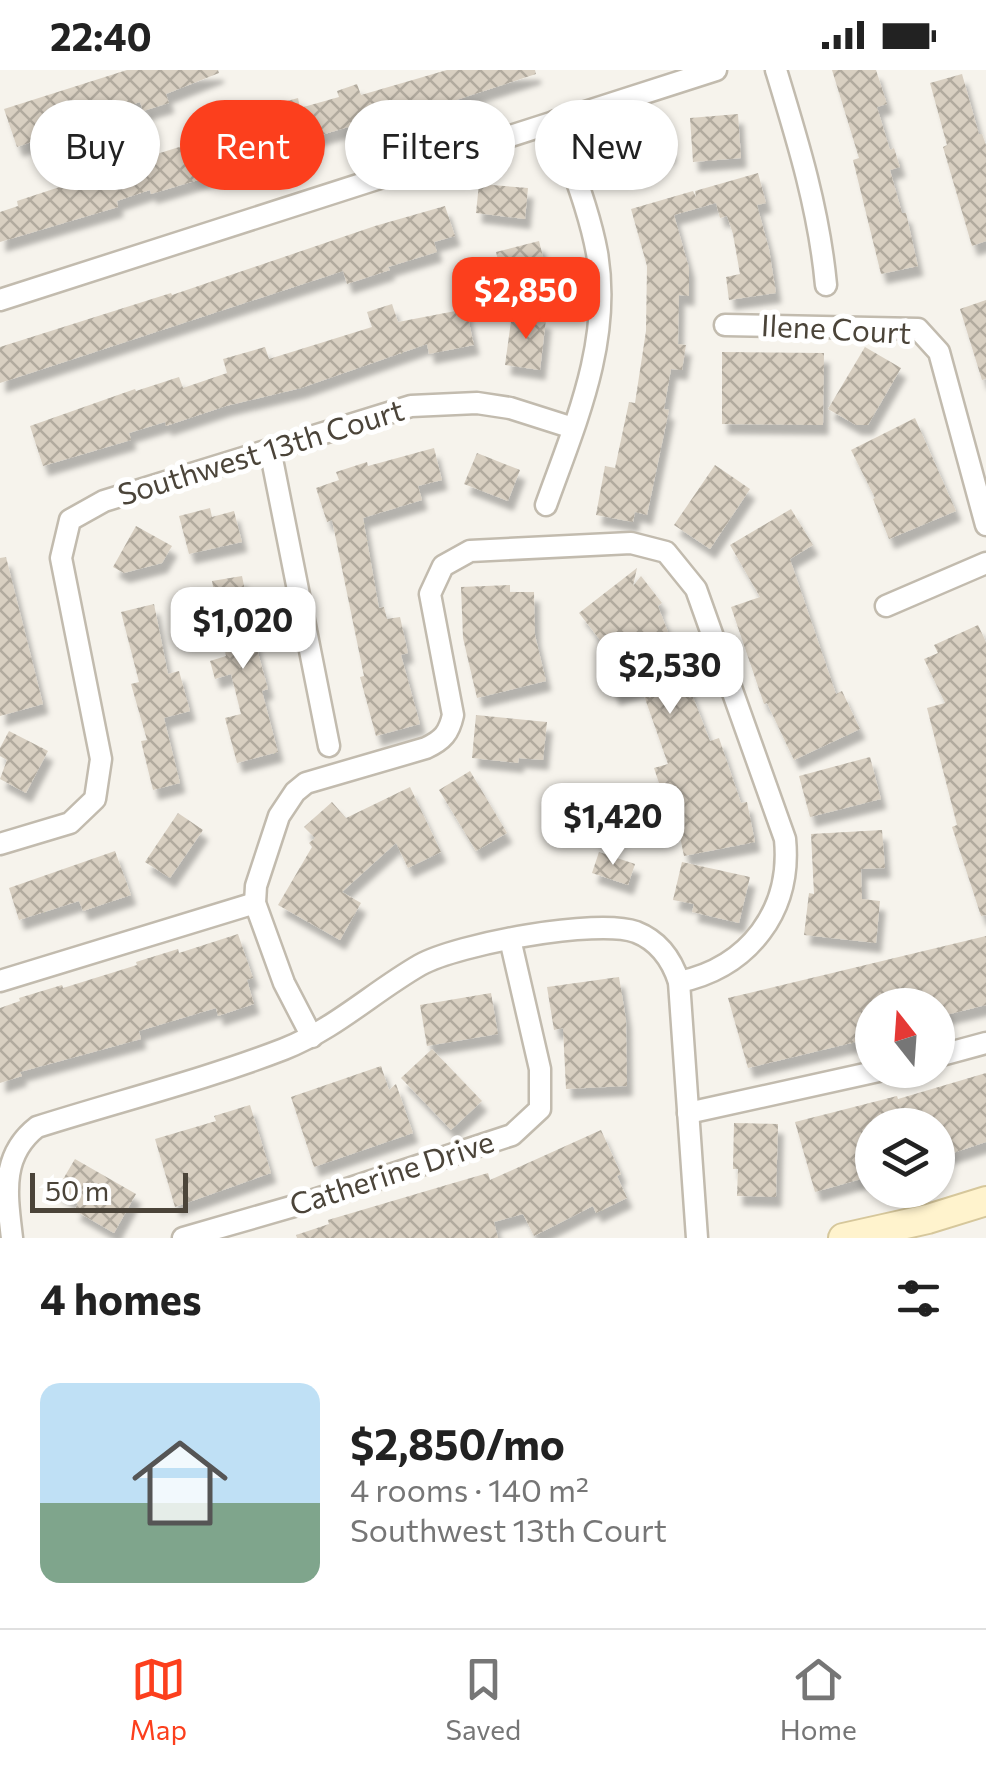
<!DOCTYPE html>
<html lang="en">
<head>
<meta charset="utf-8">
<style>
  body { margin:0; font-family:Commissioner,sans-serif; background:#f2f2f2; color:#222; height:100vh; display:flex; flex-direction:column; font-size:38px; white-space:nowrap }
  * { box-sizing:border-box; margin:0 }
  p { font-size:32px; color:#767676 }
  .icon { flex:none; width:55px; height:55px; fill:none; stroke:currentColor; stroke-width:2; stroke-linecap:round; stroke-linejoin:round }
  .map { position:relative; height:1168px; overflow:hidden }
  .drawer { display:flex; flex-direction:column; background:#fff; flex:1 }
  .drawer>* { flex:none }
  .guide { position:absolute; left:30px; top:30px; width:928px; height:90px; display:flex; gap:20px }
  .needle { width:65px; rotate:343deg }
  .fabs { position:absolute; left:855px; top:918px; display:grid; gap:20px }
  .fabs a { display:grid; place-items:center; width:100px; height:100px; border-radius:50%; background:#fff; box-shadow:0 2px 8px #0004; font-size:50px }
  .scale { position:absolute; left:30px; bottom:25px; width:158px; box-sizing:border-box; padding-left:10px; border:5px solid #4b4439; border-top:0; font-size:28px; line-height:35px; white-space:nowrap; color:#4b4439; -webkit-text-stroke:8px #fff; paint-order:stroke }
  .price { position:absolute; translate:-50% -85px; padding:0 22px; border-radius:20px; background:#fff; color:#222; font-size:32px; line-height:65px; filter:drop-shadow(0 2px 5px #0008) }
  .price::after { content:''; position:absolute; left:50%; top:60px; width:30px; height:22px; margin-left:-15px; background:inherit; clip-path:polygon(0 0,100% 0,50% 100%) }
  .price.selected { background:#fc3f1d; color:#fff }
  ul { padding:0; list-style:none }
  li { display:flex; align-items:center; gap:30px; height:250px; padding:0 40px }
  li span { display:grid; place-items:center; flex:none; width:280px; height:200px; border-radius:20px; color:#555 }
  li>.icon { margin-inline-start:auto }
  span .icon { width:120px; height:120px; fill:#fffc; stroke-width:1 }
  li b { font-size:42px }
  h2 { display:flex; justify-content:space-between; align-items:center; height:120px; padding:0 40px; font-size:42px }
  .tag { padding:0 35px; border-radius:45px; background:#fff; box-shadow:0 2px 8px #0004; font-size:35px; line-height:90px }
  .tag.selected { background:#fc3f1d; color:#fff }
  .status { display:flex; justify-content:space-between; align-items:center; height:70px; padding:0 50px; background:#fff; direction:ltr }
  .status svg { height:28px; fill:currentColor }
  .tabs { display:flex; justify-content:space-around; align-items:center; height:140px; border-top:2px solid #e0e0e0; background:#fff; font-size:28px; color:#767676 }
  .tabs a { display:grid; justify-items:center; gap:5px }
  .tabs .selected { color:#fc3f1d }
  .map>svg:first-child { display:block }
</style>
</head>
<body>
<div class="status"><b>22:40</b><svg viewBox="0 0 49 12"><path d="M0 12V9h3v3zM5 12V6h3v6zM10 12V3h3v9zM15 12V0h3v12zM26 1h20v11H26zM47 4h2v5h-2z"/></svg></div>
<div class="map">
<svg width="986" height="1168" viewBox="0 0 986 1168">
  <defs>
    <pattern id="building-cross-hatch" width="8" height="8" patternUnits="userSpaceOnUse" patternTransform="scale(2.5)"><rect width="8" height="8" fill="#d8cfc1"/><path d="M0 0l8 8M0 8l8-8" fill="none" stroke="#b1aa9e"/></pattern>
    <filter id="shadow"><feDropShadow dx="5.5" dy="10" stdDeviation="2.5" flood-color="#0004"/></filter>
  </defs>
  <rect width="100%" height="100%" fill="#f6f3ec"/>
  <g fill="url(#building-cross-hatch)" filter="url(#shadow)">
    <polygon points="127,0 218,0 219,3 166,24 169,33 143,41 140,32 78,53 76,49 40,60 43,68 17,77 4,39"/>
    <polygon points="447,0 535,0 536,4 413,44 412,41 350,61 348,57 308,69 310,77 151,124 150,120 117,131 118,137 0,172 0,142 18,136 17,131 87,108 82,95 111,86 115,97 205,69 204,64 229,56 232,65 270,53 266,37 298,28 300,38 339,27 337,21 357,14 361,25"/>
    <polygon points="832,0 876,0 887,34 877,37 890,80 894,78 900,97 890,100 902,143 906,143 918,196 881,204 853,90 859,88"/>
    <polygon points="962,4 979,64 982,64 986,75 986,171 972,176 943,77 947,75 930,13"/>
    <polygon points="738,44 741,88 693,92 690,48"/>
    <polygon points="655,53 671,82 631,104 615,75"/>
    <polygon points="758,103 766,133 757,135 769,179 776,223 729,230 726,207 740,204 733,164 727,146 720,148 716,133 674,145 689,198 689,226 679,225 678,274 686,275 682,300 671,299 664,339 669,340 647,445 635,442 633,452 596,445 605,396 615,398 629,332 635,333 646,261 647,196 631,139 693,121 696,127 695,121"/>
    <polygon points="479,114 528,118 525,149 476,143"/>
    <polygon points="445,136 455,166 434,172 437,182 388,197 390,200 347,214 343,201 0,313 0,277 171,223 172,225 375,156"/>
    <polygon points="539,171 550,214 507,226 496,182"/>
    <polygon points="986,230 986,309 982,310 960,239"/>
    <polygon points="392,234 398,252 466,239 474,275 429,284 427,274 301,318 226,336 166,356 165,352 129,363 131,370 43,396 30,356 135,319 136,321 179,307 183,318 227,303 223,289 265,277 269,289 372,257 367,242"/>
    <polygon points="512,244 546,249 540,300 505,295"/>
    <polygon points="865,277 901,298 868,355 856,355 828,339"/>
    <polygon points="722,282 824,283 823,355 722,354"/>
    <polygon points="915,348 956,441 889,469 873,429 875,428 851,380"/>
    <polygon points="434,378 442,410 418,416 422,430 363,448 379,538 384,537 387,549 400,547 408,583 401,585 420,654 376,666 360,607 364,606 332,450 327,452 316,418 339,410 336,402 367,392 368,396"/>
    <polygon points="477,383 520,400 508,431 464,414"/>
    <polygon points="715,395 750,419 710,479 674,455"/>
    <polygon points="210,438 212,447 234,441 242,472 189,484 179,446"/>
    <polygon points="791,439 813,475 790,489 836,624 842,621 860,659 794,690 767,633 764,634 731,537 760,527 730,475"/>
    <polygon points="136,456 172,476 162,493 124,503 113,497"/>
    <polygon points="6,487 43,634 0,646 0,488"/>
    <polygon points="637,498 633,516 641,506 662,533 658,536 710,671 719,668 741,733 747,732 755,772 684,786 672,728 665,731 654,698 668,694 641,617 614,626 602,592 614,588 579,543"/>
    <polygon points="242,506 248,535 252,535 256,556 251,557 268,619 262,621 278,682 237,693 225,648 241,644 231,604 215,609 210,591 226,586 212,511"/>
    <polygon points="510,515 510,522 534,522 535,565 546,611 477,628 463,568 461,517"/>
    <polygon points="154,534 168,604 179,601 190,641 164,648 180,713 153,720 141,671 147,670 131,614 139,612 121,542"/>
    <polygon points="978,555 986,572 986,845 981,846 952,757 957,755 927,638 945,633 924,589 938,583 934,575"/>
    <polygon points="476,645 547,652 543,690 519,688 518,693 472,688"/>
    <polygon points="9,661 48,681 26,723 0,709 7,690 0,686 0,678"/>
    <polygon points="870,687 881,729 810,747 799,706"/>
    <polygon points="470,701 507,763 476,781 439,720"/>
    <polygon points="410,717 441,782 408,798 396,773 342,822 361,833 340,870 278,835 312,777 309,773 315,768 304,757 332,732 346,748"/>
    <polygon points="178,743 203,760 170,808 145,792"/>
    <polygon points="882,760 885,798 861,799 862,829 880,831 876,873 804,865 809,823 814,824 811,764"/>
    <polygon points="115,781 131,825 83,841 79,831 19,850 9,818"/>
    <polygon points="599,782 635,794 628,815 592,803"/>
    <polygon points="682,792 750,807 739,853 692,842 694,834 673,830"/>
    <polygon points="238,864 253,908 247,910 254,934 218,946 216,938 139,961 141,969 20,1002 22,1006 0,1013 0,938 20,931 19,928 62,915 63,918 137,895 136,892 178,879 179,883"/>
    <polygon points="986,866 986,935 938,947 938,935 872,935 872,968 748,998 728,928"/>
    <polygon points="619,907 626,949 627,1016 566,1019 563,958 554,960 547,917"/>
    <polygon points="491,923 498,964 427,976 420,935"/>
    <polygon points="432,979 482,1031 451,1060 401,1008"/>
    <polygon points="381,996 389,1020 396,1014 413,1063 314,1097 291,1027"/>
    <polygon points="986,1003 986,1072 938,1088 938,1055 872,1055 872,1106 815,1122 795,1052 897,1026 898,1029"/>
    <polygon points="250,1035 271,1103 175,1137 155,1069 216,1051 214,1046"/>
    <polygon points="734,1053 778,1054 776,1127 737,1126 738,1099 733,1099"/>
    <polygon points="601,1060 621,1104 617,1106 627,1128 596,1143 593,1136 534,1166 523,1144 494,1152 498,1168 297,1168 296,1165 329,1154 328,1150 450,1114 488,1103 490,1110"/>
    <polygon points="75,1089 136,1124 114,1163 74,1140 78,1134 56,1121"/>
  </g>
  <g fill="none" stroke-linecap="round" stroke-linejoin="round">
    <g stroke="#c2bbae" stroke-width="25">
      <g id="street">
        <path d="M776 0C798 72 819 140 826 215"/>
        <polyline points="0,230 716,0"/>
        <polyline points="725,255 918,259 939,282 986,455"/>
        <polyline points="270,379 329,676"/>
        <path d="M546 435C575 354 612 272 597 183 589 139 570 94 556 51"/>
        <polyline points="886,536 986,493"/>
        <polyline points="0,774 70,753 95,729 101,689 61,488 70,450 104,431 411,336 477,333 510,338 573,358"/>
        <polyline points="0,911 255,833"/>
        <path d="M312 967 284 913 255 833 256 816 279 746 295 722 306 713 426 678C443 670 449 663 453 645L430 524 443 496 470 481 631 473 666 482 696 519 785 769C792 841 749 897 679 912"/>
        <polyline points="938,986 986,973"/>
        <polyline points="688,1043 883,1000"/>
        <path d="M12 1168C7 1125 0 1086 37 1057 119 1031 204 1010 284 979 335 959 373 922 420 895 458 874 597 848 636 862 659 871 672 890 679 912L697 1168"/>
        <polyline points="183,1168 308,1132 512,1065 540,1039 540,999 510,869"/>
      </g>
    </g>
    <g stroke="#d6c79b" stroke-width="32">
      <polyline id="secondary" points="843,1168 928,1149 986,1131"/>
    </g>
    <use href="#street" stroke="#fff" stroke-width="20"/>
    <use href="#secondary" stroke="#fff3cd" stroke-width="28"/>
  </g>
  <g text-anchor="middle" stroke-width="10" stroke-linejoin="round" paint-order="stroke">
    <g font-size="30" fill="#4b4439" stroke="#fff">
      <text transform="translate(836 260) rotate(3)" y="10">Ilene Court</text>
      <text transform="translate(261 383) rotate(-17)" y="10">Southwest 13th Court</text>
      <text transform="translate(392 1104) rotate(-18)" y="10">Catherine Drive</text>
    </g>
  </g>
</svg>
<div class="fabs">
<a><svg class="needle" viewBox="-14 -14 28 28"><path d="M0-13l5 13h-10z" fill="#e53935"/><path d="M0 13l5-13h-10z" fill="#767676"/></svg></a>
<a><svg class="icon" aria-label="layers" viewBox="0 0 24 24"><path d="M12 4l9 5-9 5-9-5zM3 14l9 5 9-5"/></svg></a>
</div>
<div class="scale">50 m</div>
<b class="price selected" style="left:526px;top:272px">$2,850</b>
<b class="price" style="left:243px;top:602px">$1,020</b>
<b class="price" style="left:670px;top:647px">$2,530</b>
<b class="price" style="left:613px;top:798px">$1,420</b>
<div class="guide">
<a class="tag">Buy</a>
<a class="tag selected">Rent</a>
<a class="tag">Filters</a>
<a class="tag">New</a>
</div>
</div>
<section class="drawer">
<h2>4 homes<svg class="icon" aria-label="filters" viewBox="0 0 24 24"><path d="M4 7h16M4 17h16"/><circle cx="9" cy="7" r="2"/><circle cx="15" cy="17" r="2"/></svg></h2>
<ul>
<li><span style="background:linear-gradient(#bfe0f5 60%,#7fa58c 0)"><svg class="icon" aria-label="home" viewBox="0 0 24 24"><path d="M3 11l9-7 9 7M6 9v11h12V9"/></svg></span><div><b>$2,850/mo</b><p>4 rooms · 140 m²</p><p>Southwest 13th Court</p></div></li>
</ul>
</section>
<nav class="tabs">
<a class="selected"><svg class="icon" aria-label="map" viewBox="0 0 24 24"><path d="M3 6l6-2 6 2 6-2v14l-6 2-6-2-6 2zM9 4v14M15 6v14"/></svg>Map</a>
<a><svg class="icon" aria-label="saved" viewBox="0 0 24 24"><path d="M7 4h10v16l-5-4-5 4z"/></svg>Saved</a>
<a><svg class="icon" aria-label="home" viewBox="0 0 24 24"><path d="M3 11l9-7 9 7M6 9v11h12V9"/></svg>Home</a>
</nav>
</body>
</html>
